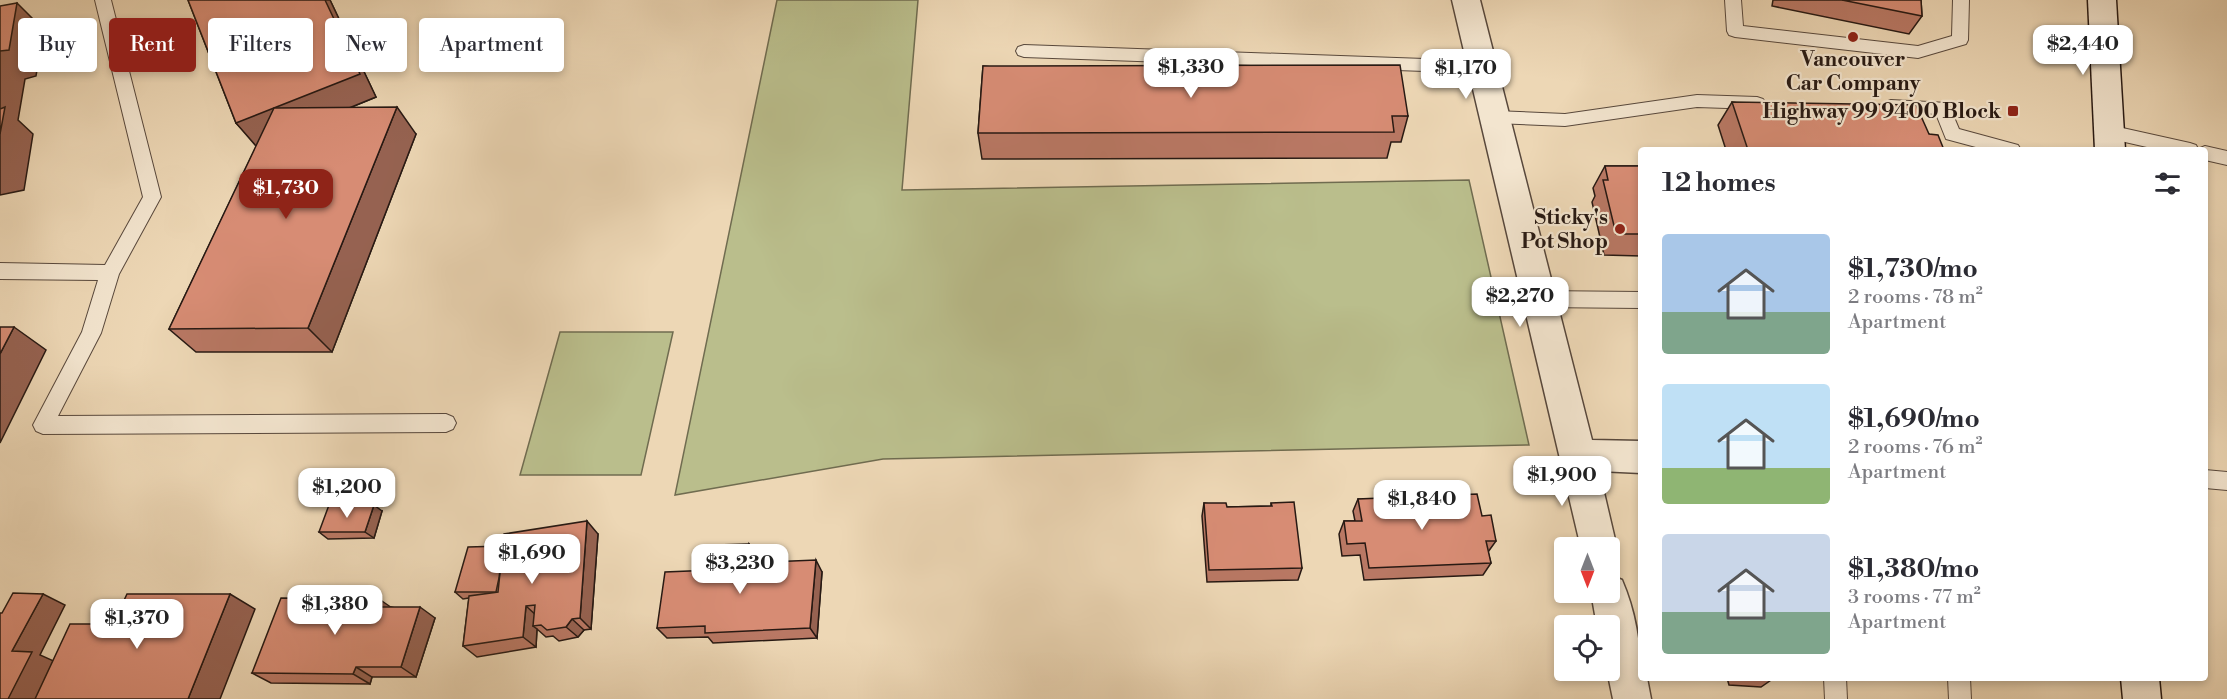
<!DOCTYPE html>
<html lang="en">
<head>
<meta charset="utf-8">
<style>
  body { margin:0; font-family:"Libre Bodoni",serif; background:#f7f7f7; color:#2b2b33; height:100vh; display:flex; flex-direction:column; font-size:22px; white-space:nowrap }
  * { box-sizing:border-box; margin:0 }
  p { font-size:20px; color:#7c7c81 }
  .icon { flex:none; width:33px; height:33px; fill:none; stroke:currentColor; stroke-width:2; stroke-linecap:round; stroke-linejoin:round }
  .map { position:relative; flex:1; overflow:hidden }
  .sheet { position:absolute; left:1638px; top:147px; width:570px; height:534px; display:flex; flex-direction:column; background:#fff; border-radius:6px; box-shadow:0 3px 9px #0003 }
  .sheet>* { flex:none }
  .hud { position:absolute; left:18px; top:18px; width:570px; height:54px; display:flex; gap:12px }
  .needle { width:39px; rotate:180deg }
  .controls { position:absolute; left:1554px; top:537px; display:grid; gap:12px }
  .controls a { display:grid; place-items:center; width:66px; height:66px; border-radius:6px; background:#fff; box-shadow:0 3px 9px #0003; font-size:30px }
  .price { position:absolute; translate:-50% -51px; padding:0 14px; border-radius:12px; background:#fff; color:#222; font-size:20px; line-height:39px; filter:drop-shadow(0 2px 3px #0008) }
  .price::after { content:''; position:absolute; left:50%; top:36px; width:18px; height:14px; margin-left:-9px; background:inherit; clip-path:polygon(0 0,100% 0,50% 100%) }
  .price.on { background:#8f2418; color:#fff }
  ul { padding:0; list-style:none }
  li { display:flex; align-items:center; gap:18px; height:150px; padding:0 24px }
  li span { display:grid; place-items:center; flex:none; width:168px; height:120px; border-radius:6px; color:#555 }
  li>.icon { margin-inline-start:auto }
  span .icon { width:72px; height:72px; fill:#fffc; stroke-width:1 }
  li b { font-size:26px }
  h2 { display:flex; justify-content:space-between; align-items:center; height:72px; padding:0 24px; font-size:26px }
  .pill { padding:0 21px; border-radius:6px; background:#fff; box-shadow:0 3px 9px #0003; font-size:21px; line-height:54px }
  .pill.on { background:#8f2418; color:#fff }
  .map>svg:first-child { display:block }
</style>
</head>
<body>
<div class="map">
<svg width="2227" height="699" viewBox="0 0 2227 699">
  <rect width="100%" height="100%" fill="#edd7b5"/>
  <filter id="stains"><feTurbulence type="fractalNoise" baseFrequency=".00333" numOctaves="4"/><feColorMatrix values="0 0 0 0 .2 0 0 0 0 .09 0 0 0 0 .02 0 0 0 .5 -.17"/></filter>
  <radialGradient id="worn" r=".72"><stop offset=".6" stop-color="#630" stop-opacity="0"/><stop offset="1" stop-color="#630" stop-opacity=".3"/></radialGradient>
  <g fill="#babe8c" stroke="#706c50" stroke-width="1.5">
    <polygon points="777,0 918,0 902,190 1469,180 1529,445 883,459 675,495"/>
    <polygon points="560,332 673,332 641,475 520,475"/>
  </g>
  <g fill="none" stroke-linecap="round" stroke-linejoin="round">
    <g stroke="#58483c" stroke-width="2">
      <g id="service">
        <polygon points="95,0 111,0 161,197 119,274 101,333 58,416 446,414 453,417 456,423 453,429 446,432 43,434 36,431 33,425 82,332 98,280 0,279 0,263 105,265 143,197"/>
        <polygon points="1725,0 1741,0 1743,26 1918,46 1952,36 1953,0 1969,0 1968,40 1966,44 1918,58 1735,37 1729,35 1727,31"/>
        <polygon points="1024,45 1481,61 1487,63 1489,67 1487,71 1481,73 1024,57 1018,55 1016,51 1018,47"/>
        <polygon points="1697,95 1757,97 1763,99 1766,103 1763,107 1757,109 1697,107 1565,126 1494,123 1488,122 1485,117 1488,112 1494,111 1565,114"/>
        <polygon points="1891,100 1948,103 1959,129 2018,145 2021,150 1987,150 1946,139 1936,114 1885,110 1882,106 1885,102"/>
        <polygon points="2109,125 2190,143 2196,145 2198,149 2205,146 2227,151 2227,165 2205,160 2205,150 2160,150 2103,137 2100,132 2103,127"/>
        <polygon points="1539,291 1641,292 1641,308 1539,307 1532,305 1529,299 1532,293"/>
        <polygon points="2205,470 2227,472 2227,490 2205,488"/>
        <polygon points="1824,678 1846,678 1847,699 1825,699"/>
        <polygon points="1948,678 1970,678 1971,699 1949,699"/>
      </g>
    </g>
    <g stroke="#58483c" stroke-width="3">
      <g id="minor">
        <polygon points="1452,0 1480,0 1592,440 1641,441 1641,473 1599,471 1617,548 1610,561 1610,548 1581,548"/>
        <path d="M1610 575 1622 580C1635 610 1641 645 1641 678H1647L1651 699H1613L1607 670H1610V626H1597L1591 592H1610Z"/>
      </g>
    </g>
    <g stroke="#271913" stroke-width="3">
      <g id="secondary">
        <polygon points="2088,0 2116,0 2125,150 2095,150"/>
        <polygon points="2121,678 2159,678 2161,699 2123,699"/>
      </g>
    </g>
    <use href="#service" fill="#f3e5cf" fill-rule="evenodd"/>
    <use href="#minor" fill="#f3e5cf" fill-rule="evenodd"/>
    <use href="#secondary" fill="#f3e5cf" fill-rule="evenodd"/>
  </g>
  <g fill="#b97864" stroke="#271913" stroke-width="1.5">
    <polygon points="188,0 330,0 376,97 349,108 416,134 332,352 196,352 169,329 257,145 236,123"/>
    <polygon points="1773,0 1921,0 1922,16 1909,34 1772,6"/>
    <polygon points="983,66 1408,116 1401,142 1391,142 1387,158 982,159 978,133"/>
    <polygon points="1732,102 1929,134 1944,150 1726,150 1718,125"/>
    <polygon points="1605,166 1641,166 1641,256 1604,255 1592,202 1595,196 1593,188"/>
    <polygon points="1358,499 1482,516 1496,541 1488,552 1491,563 1483,575 1364,580 1360,555 1342,556 1339,534 1344,521 1355,521 1353,511"/>
    <polygon points="1204,503 1227,507 1271,506 1271,503 1302,568 1298,580 1207,582 1202,516"/>
    <polygon points="382,511 374,538 328,539 319,532"/>
    <polygon points="598,534 591,629 584,630 578,637 559,641 553,636 546,637 537,629 536,647 477,657 463,646 469,598 463,599 455,592 503,546"/>
    <polygon points="756,556 756,563 822,572 817,638 713,643 708,637 667,638 657,628"/>
    <polygon points="391,607 435,618 416,677 372,677 370,684 271,683 252,673"/>
    <polygon points="1727,678 1774,678 1761,687 1729,685"/>
  </g>
  <g fill="#966251" stroke="#271913" stroke-width="1.5">
    <polygon points="325,0 330,0 376,97 256,146 236,123"/>
    <polygon points="17,3 44,30 36,76 25,79 18,120 33,134 24,190 0,195 0,51"/>
    <polygon points="397,107 416,134 332,352 308,328"/>
    <polygon points="14,327 46,350 0,443 0,354"/>
    <polygon points="374,505 382,511 374,538 365,532"/>
    <polygon points="587,521 598,534 591,629 580,618"/>
    <polygon points="749,544 756,556 754,575 747,563"/>
    <polygon points="816,560 822,572 817,638 810,628"/>
    <polygon points="43,594 65,605 40,655 56,662 38,699 8,699 12,651"/>
    <polygon points="230,594 255,609 220,699 188,699"/>
    <polygon points="379,599 395,610 377,607"/>
    <polygon points="526,606 538,617 533,626 537,629 536,647 523,637"/>
    <polygon points="420,607 435,618 416,677 401,667"/>
    <polygon points="572,619 584,630 578,637 566,627"/>
    <polygon points="356,667 372,677 370,684 353,674"/>
  </g>
  <g fill="#d78c74" stroke="#271913" stroke-width="1.5">
    <polygon points="188,0 325,0 360,74 236,123"/>
    <polygon points="1842,0 1921,0 1922,16"/>
    <polygon points="17,3 9,50 0,51 0,6"/>
    <polygon points="1400,65 1408,116 1392,116 1394,132 978,133 983,66"/>
    <polygon points="1732,102 1916,105 1929,134 1938,135 1944,150 1748,150"/>
    <polygon points="5,107 0,134 0,109"/>
    <polygon points="397,107 308,328 169,329 274,108"/>
    <polygon points="1605,166 1641,166 1641,234 1616,234 1603,180 1608,180"/>
    <polygon points="0,327 14,327 0,354"/>
    <polygon points="1477,494 1482,516 1491,515 1496,541 1486,541 1491,563 1369,568 1365,543 1347,544 1344,521 1362,521 1358,499"/>
    <polygon points="1294,502 1302,568 1209,570 1204,503 1226,503 1227,507 1272,506 1271,503"/>
    <polygon points="329,505 374,505 365,532 319,532"/>
    <polygon points="587,521 580,618 572,619 566,627 547,630 541,625 533,626 535,605 526,606 523,637 463,646 469,596 498,592 504,534"/>
    <polygon points="749,544 747,563 816,560 810,628 705,633 705,626 657,628 665,572 713,570 716,545"/>
    <polygon points="503,546 499,578 496,592 455,592 468,547"/>
    <polygon points="13,593 43,594 12,651 32,652 8,699 0,699 0,613 2,613"/>
    <polygon points="127,594 230,594 188,699 35,699 70,624 113,624"/>
    <polygon points="281,598 379,599 377,607 420,607 401,667 356,667 353,674 252,673"/>
  </g>
  <g fill="#8f2418" stroke="#f3e5cf" stroke-width="2">
    <circle cx="1853" cy="37" r="6"/>
    <rect x="2007" y="105" width="12" height="12" rx="3"/>
    <circle cx="1620" cy="229" r="6"/>
  </g>
  <g text-anchor="middle" stroke-width="4.5" stroke-linejoin="round" paint-order="stroke">
    <g font-size="21" font-weight="bold" fill="#271913" stroke="#f3e5cf" text-anchor="end">
      <text x="1853" y="66" text-anchor="middle">Vancouver<tspan x="1853" dy="24">Car Company</tspan></text>
      <text x="2001" y="118">Highway 99 9400 Block</text>
      <text x="1608" y="224">Sticky's<tspan x="1608" dy="24">Pot Shop</tspan></text>
    </g>
  </g>
  <rect width="100%" height="100%" filter="url(#stains)"/>
  <rect width="100%" height="100%" fill="url(#worn)"/>
</svg>
<div class="controls">
<a><svg class="needle" viewBox="-14 -14 28 28"><path d="M0-13l5 13h-10z" fill="#e53935"/><path d="M0 13l5-13h-10z" fill="#7c7c81"/></svg></a>
<a><svg class="icon" aria-label="locate" viewBox="0 0 24 24"><circle cx="12" cy="12" r="6"/><path d="M12 2v4M12 18v4M2 12h4M18 12h4"/></svg></a>
</div>
<b class="price" style="left:2083px;top:76px">$2,440</b>
<b class="price" style="left:1191px;top:99px">$1,330</b>
<b class="price" style="left:1466px;top:100px">$1,170</b>
<b class="price on" style="left:286px;top:220px">$1,730</b>
<b class="price" style="left:1520px;top:328px">$2,270</b>
<b class="price" style="left:1562px;top:507px">$1,900</b>
<b class="price" style="left:347px;top:519px">$1,200</b>
<b class="price" style="left:1422px;top:531px">$1,840</b>
<b class="price" style="left:532px;top:585px">$1,690</b>
<b class="price" style="left:740px;top:595px">$3,230</b>
<b class="price" style="left:335px;top:636px">$1,380</b>
<b class="price" style="left:137px;top:650px">$1,370</b>
<div class="hud">
<a class="pill">Buy</a>
<a class="pill on">Rent</a>
<a class="pill">Filters</a>
<a class="pill">New</a>
<a class="pill">Apartment</a>
</div>
<section class="sheet">
<h2>12 homes<svg class="icon" aria-label="filters" viewBox="0 0 24 24"><path d="M4 7h16M4 17h16"/><circle cx="9" cy="7" r="2"/><circle cx="15" cy="17" r="2"/></svg></h2>
<ul>
<li><span style="background:linear-gradient(#a9c7e8 65%,#7fa58c 0)"><svg class="icon" aria-label="home" viewBox="0 0 24 24"><path d="M3 11l9-7 9 7M6 9v11h12V9"/></svg></span><div><b>$1,730/mo</b><p>2 rooms · 78 m²</p><p>Apartment</p></div></li>
<li><span style="background:linear-gradient(#bfe0f5 70%,#8fb573 0)"><svg class="icon" aria-label="home" viewBox="0 0 24 24"><path d="M3 11l9-7 9 7M6 9v11h12V9"/></svg></span><div><b>$1,690/mo</b><p>2 rooms · 76 m²</p><p>Apartment</p></div></li>
<li><span style="background:linear-gradient(#c9d6e8 65%,#7fa58c 0)"><svg class="icon" aria-label="home" viewBox="0 0 24 24"><path d="M3 11l9-7 9 7M6 9v11h12V9"/></svg></span><div><b>$1,380/mo</b><p>3 rooms · 77 m²</p><p>Apartment</p></div></li>
</ul>
</section>
</div>
</body>
</html>
